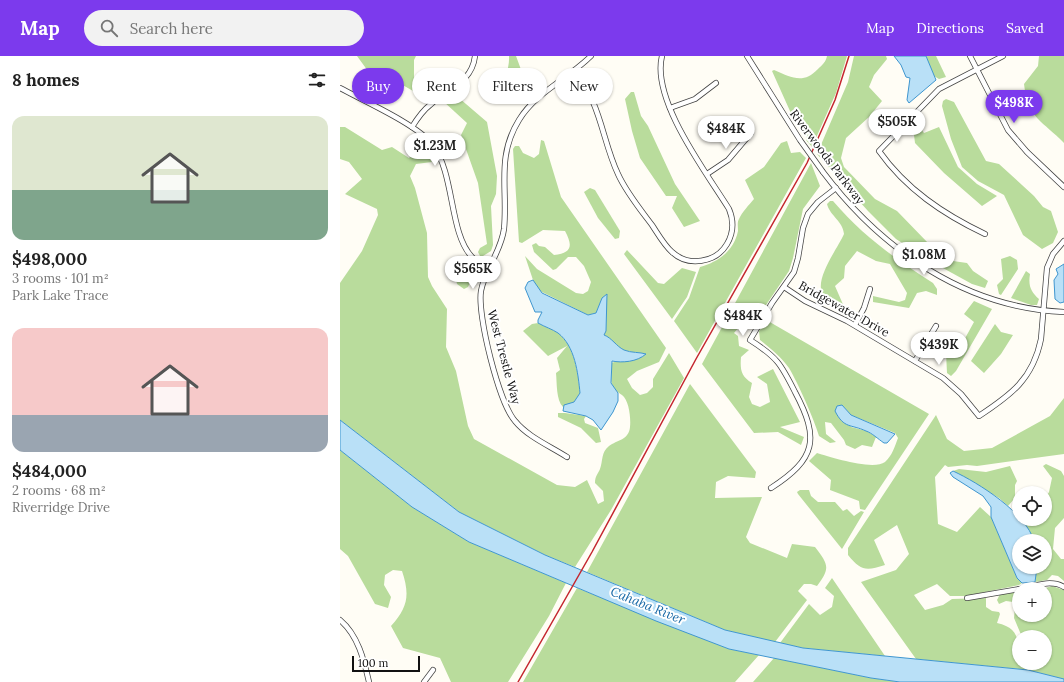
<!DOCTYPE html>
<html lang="en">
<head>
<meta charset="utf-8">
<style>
  body { margin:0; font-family:Lora,serif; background:#f2f2f2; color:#222; height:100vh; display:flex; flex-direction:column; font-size:15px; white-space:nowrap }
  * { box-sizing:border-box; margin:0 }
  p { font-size:13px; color:#767676 }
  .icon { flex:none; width:22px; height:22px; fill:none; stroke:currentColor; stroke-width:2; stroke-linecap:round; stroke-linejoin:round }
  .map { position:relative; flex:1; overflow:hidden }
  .details { display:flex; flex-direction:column; background:#fff; width:340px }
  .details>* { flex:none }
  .top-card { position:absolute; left:12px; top:12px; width:380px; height:36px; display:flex; gap:8px }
  .buttons { position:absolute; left:672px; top:430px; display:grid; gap:8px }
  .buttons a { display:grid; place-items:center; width:40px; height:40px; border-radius:50%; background:#fff; box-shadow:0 1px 3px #0004; font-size:20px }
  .scale { position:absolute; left:12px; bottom:10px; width:68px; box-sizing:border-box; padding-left:4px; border:2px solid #111; border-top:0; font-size:11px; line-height:14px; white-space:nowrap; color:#111; -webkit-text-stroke:3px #fff; paint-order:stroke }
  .price { position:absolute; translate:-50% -34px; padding:0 9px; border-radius:14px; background:#fff; color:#222; font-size:13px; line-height:26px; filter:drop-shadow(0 1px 2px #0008) }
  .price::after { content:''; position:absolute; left:50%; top:24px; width:12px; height:9px; margin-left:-6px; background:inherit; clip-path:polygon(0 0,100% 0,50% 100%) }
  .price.current { background:#7c3aed; color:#fff }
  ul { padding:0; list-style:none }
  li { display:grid; align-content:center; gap:8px; height:212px; padding:0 12px }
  li span { display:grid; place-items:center; height:124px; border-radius:12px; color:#555 }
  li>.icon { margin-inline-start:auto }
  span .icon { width:72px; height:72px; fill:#fffc; stroke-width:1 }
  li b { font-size:17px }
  h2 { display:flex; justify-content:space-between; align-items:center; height:48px; padding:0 12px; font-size:17px }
  .pill { padding:0 14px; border-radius:18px; background:#fff; box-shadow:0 1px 3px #0004; font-size:14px; line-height:36px }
  .pill.current { background:#7c3aed; color:#fff }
  header { display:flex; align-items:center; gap:24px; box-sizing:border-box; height:56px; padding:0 20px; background:#7c3aed; color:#fff }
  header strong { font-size:19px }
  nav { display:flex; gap:22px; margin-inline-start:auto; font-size:14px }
  .search { width:280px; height:36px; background:#f2f2f2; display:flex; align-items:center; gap:10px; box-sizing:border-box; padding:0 14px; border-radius:22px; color:#767676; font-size:15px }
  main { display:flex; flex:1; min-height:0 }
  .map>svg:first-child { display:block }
</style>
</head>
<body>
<header>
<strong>Map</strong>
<div class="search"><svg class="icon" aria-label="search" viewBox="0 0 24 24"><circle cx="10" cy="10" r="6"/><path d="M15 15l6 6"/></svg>Search here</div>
<nav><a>Map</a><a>Directions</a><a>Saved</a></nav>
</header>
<main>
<section class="details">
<h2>8 homes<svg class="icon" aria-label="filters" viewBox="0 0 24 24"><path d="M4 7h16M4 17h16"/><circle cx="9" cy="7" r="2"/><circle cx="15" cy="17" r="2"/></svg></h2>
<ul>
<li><span style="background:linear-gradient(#dfe7d0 60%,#7fa58c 0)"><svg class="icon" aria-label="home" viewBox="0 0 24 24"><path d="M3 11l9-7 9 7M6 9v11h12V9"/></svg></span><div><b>$498,000</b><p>3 rooms · 101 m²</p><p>Park Lake Trace</p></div></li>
<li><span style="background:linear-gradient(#f6c9c9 70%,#9aa5b1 0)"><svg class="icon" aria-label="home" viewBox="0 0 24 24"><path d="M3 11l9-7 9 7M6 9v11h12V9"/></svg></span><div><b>$484,000</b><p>2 rooms · 68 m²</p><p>Riverridge Drive</p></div></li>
</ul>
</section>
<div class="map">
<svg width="724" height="626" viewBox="0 0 724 626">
  <rect width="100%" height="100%" fill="#fffdf5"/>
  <g fill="#b9dc9c">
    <polygon points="17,0 76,0 74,4 74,25 88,34 85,42 61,28 55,32 47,46 43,46 48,27 33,22"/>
    <path d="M169 0H176L190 38 166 46 164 45C160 30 170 15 169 0Z"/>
    <path d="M487 0H507L496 37 472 91 466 84 468 76 465 66 454 64 432 15 434 14C451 21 463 29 478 13 482 9 486 6 487 0Z"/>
    <polygon points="514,0 546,0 547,3 534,19 529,31 542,45 529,61 506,82 501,102 504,111 535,143 557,155 589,188 613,205 627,207 633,215 648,225 645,232 632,228 592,206 556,183 528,155 477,98 508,26"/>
    <polygon points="586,0 596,0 606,21 599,23 594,20"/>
    <path d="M699 0H724V87C703 65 688 63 684 28L698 10Z"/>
    <polygon points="291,36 294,36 301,60 308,70 335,128 360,165 344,171 332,152 337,140 326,140 300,102 292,75 285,43"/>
    <polygon points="109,40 119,42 147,66 157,120 156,138 151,150 153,189 151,195 143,200 140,200 138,196 140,192 147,188 138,127 121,79 127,67 103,45"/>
    <polygon points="606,43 614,46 646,105 659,108 694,140 703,151 711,155 718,176 713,187 702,193 683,179 664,139 638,125 622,111 611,83 602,50 603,45"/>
    <polygon points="579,70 584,77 599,71 618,111 637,128 657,140 642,150 604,117 575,87 573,71"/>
    <path d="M0 71H5L42 94 52 91 69 102 80 90 92 106 76 108 70 120 75 132 87 177 88 221 92 230 107 253 106 291 116 315 128 370 134 383 217 429 235 431 247 424 258 448 264 445 263 435 255 427C255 420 258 418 260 413 263 405 261 396 269 390 277 384 289 384 290 371 291 362 289 344 282 339 278 336 273 334 272 328 270 322 273 314 271 307L305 297C295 297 285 296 276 290 271 286 270 282 264 279L266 268 262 242 256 257 248 259 198 234 193 224 185 200 197 213 236 237 243 238 248 235 251 226 244 210 236 201H228L216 213 213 214 194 196 192 189 196 187 199 190 205 191 214 199C232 197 233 190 225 175L203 174 182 187 179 186 173 93 175 90H179L183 97 194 102 199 98 201 84 204 85 221 141 326 292 319 306 297 315 287 323 292 332 300 339 307 337 313 331V323L329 297 344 322 271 454 235 511 205 499 119 456 0 364V227L22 195 38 159 37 153 5 138 22 123 9 106 0 103Z"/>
    <path d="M447 85 451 97 460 96 466 102 357 297 334 265 349 242 360 211C378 206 394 195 398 175 398 171 397 166 399 163 402 156 409 149 414 143L405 124 424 111 441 87Z"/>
    <path d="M471 107 480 130 463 153 453 202 449 215 424 252 405 264 394 277 398 280 399 290 409 294 401 301C400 314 401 320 412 327L409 341 412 348 420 351 430 346 427 328 417 321 433 313 460 366 440 371 464 381 461 389 438 376 414 377 362 308Z"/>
    <polygon points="250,132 255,134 280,175 279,182 275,183 258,162 244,136"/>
    <path d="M490 145H493C523 180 554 202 593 227L597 233V239L586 235 577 237 569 252 533 246V240L559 246 565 244 567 237 550 208 536 205 517 195 505 210 504 222 495 230 505 253 502 254C496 250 488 246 484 241 472 225 497 194 504 178 503 165 490 160 487 148Z"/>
    <polygon points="287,194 318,227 324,228 342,212 356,216 347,241 332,263 284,198"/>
    <polygon points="670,200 677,204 678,213 661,239 659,238 657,229 663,223 661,203"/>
    <polygon points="126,207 132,212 134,218 128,231 124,233 117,228 113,208"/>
    <path d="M686 215 690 218C688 230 691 236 699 243L697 249H691L671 242Z"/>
    <polygon points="634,245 652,253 616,315 611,320 607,317 606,297 611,290 617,290 623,286 634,266 624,258"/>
    <path d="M428 265 589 358 525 454 520 453 519 445 490 434 491 424 469 405 477 397C491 401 533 415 545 406 552 400 555 390 558 382L555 377 511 359 502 349 511 371 527 375 536 381 532 391 522 389 515 393 506 389 504 384 491 367 485 366 486 378 496 386 490 387 479 380C474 363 458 327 449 312 441 301 430 292 420 284L419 275Z"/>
    <path d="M198 267C205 271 212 273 218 277 235 290 238 317 240 337L234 346 223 351C216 344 217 327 216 317L220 314 217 302 227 290 208 300 183 275 192 268Z"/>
    <polygon points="655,268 661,276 673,279 661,298 644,317 631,305"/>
    <path d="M350 328 416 416 415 422 388 420 376 426 375 442 422 441 406 481 410 487 447 502 452 488 475 491C488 508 491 512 477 530L471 528H464L458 535 467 544 435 586 385 574 247 516Z"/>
    <path d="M724 342V398L637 410 627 409 608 411 605 409 595 421 598 468 617 476 640 451 651 461 677 522 682 527 679 529 626 540H610L597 528 574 539 585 554 603 549 612 543 646 542V551L652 555 659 556 660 558 657 567C680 572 679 586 679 607H705V581H682L674 562 675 551 673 546 666 545 659 548 657 544 660 538 679 535V559H705V533H702L712 530 724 534V623L688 614 576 603 521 526 556 514 569 498 557 469 534 484 545 509C526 515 521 515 508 499V492L596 359 607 383 624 395 652 392 710 360Z"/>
    <polygon points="218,357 225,357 246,360 244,363 245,367 258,372 261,386 256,387 241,372 218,361"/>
    <path d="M0 394 72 451 129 486 226 527 209 560 168 626H111L100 602 63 592 51 570C68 551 70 539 62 515L53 514 45 519 44 529 51 541 48 552 35 548 8 500 0 493Z"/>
    <polygon points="706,408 721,415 724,420 724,462 715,472 713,493 721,503 724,503 724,525 718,520 712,519 707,524 695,526 697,511 705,511 705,485 694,485 692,479 680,463 705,463 705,443 709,436 712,422 703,410"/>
    <polygon points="670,410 677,425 675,429 675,442 668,450 659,442 613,415 619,413 646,416"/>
    <polygon points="460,434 469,434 471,440 478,446 495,446 503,455 507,453 514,460 521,455 524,456 502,493 458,438 457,436"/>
    <polygon points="492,522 545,600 463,592 440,587 469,548 480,559 492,551 494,540 485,532"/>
    <polygon points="237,532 389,593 419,599 395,626 183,626"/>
    <polygon points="434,602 531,622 560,626 413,626"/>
  </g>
  <g fill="#b9e0f7" stroke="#3f96cf">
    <polygon points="554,0 586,0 596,24 569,47 567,44 570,22 566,21 561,9"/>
    <polygon points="724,208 724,246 720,247 715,243 714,224 718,218 716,213"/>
    <path d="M193 224 202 237 248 259 256 257 262 242 267 238 266 275 264 279C272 282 276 290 284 294 291 297 300 296 306 298 297 306 282 307 272 305L271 327 278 337V345L273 356 261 374 253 364 246 360 223 355 224 349 234 346 240 337C238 317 235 290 218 277 212 273 205 271 198 267V264L202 256H195L185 232 188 226Z"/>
    <path d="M502 349 511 359 555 378 547 387H544C538 383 532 377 526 375 511 368 504 373 495 355L497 350Z"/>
    <polygon points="0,364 119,456 205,499 385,574 463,592 688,614 724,623 724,626 560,626 531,622 389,593 316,565 129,486 72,451 0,394"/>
    <path d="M613 415C639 427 686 457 694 485H679V511H697L695 526 682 527 677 522 651 461V451L643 440 613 421 610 417Z"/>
  </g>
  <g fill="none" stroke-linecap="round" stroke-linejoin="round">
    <g stroke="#444" stroke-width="6">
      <g id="street">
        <polyline points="407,0 460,84"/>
        <polyline points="630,0 668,74 687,96 724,131"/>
        <path d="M232 16C240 26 248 35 253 46 263 69 267 95 278 118 286 136 300 153 312 169 318 178 324 189 332 196 348 211 376 207 387 188 394 176 394 165 389 153 366 116 311 44 322 0"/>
        <path d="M0 32C24 45 78 69 93 89 115 119 109 177 132 201 137 207 144 210 150 213"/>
        <polyline points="330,52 355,43 376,27"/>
        <path d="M72 71C77 63 82 55 90 49 107 33 132 27 135 0"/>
        <path d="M483 116C541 193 625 252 724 256"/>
        <polyline points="367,118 388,104 411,77"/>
        <path d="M645 178C603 158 566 133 539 95L599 33 663 0"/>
        <path d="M444 231 465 245 507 265 603 322 621 338 639 360C671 339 693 323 701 283L707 212 713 198 724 185"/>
        <polyline points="515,269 524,252 530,233"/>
        <polyline points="575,305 596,270"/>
        <path d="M227 401C210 390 188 381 175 365 159 347 137 259 141 235 145 213 161 196 164 173 168 133 156 101 179 64 196 36 228 23 251 0"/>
        <path d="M431 432C476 403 480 383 455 336 441 308 437 301 410 284L432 247 454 216 458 202 463 172 468 158 478 146 496 132"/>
        <path d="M680 533C694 530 711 523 724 531"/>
        <polyline points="627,542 679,533"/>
        <path d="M0 564C18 579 24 604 29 626"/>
        <polyline points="84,626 93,614"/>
      </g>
    </g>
    <use href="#street" stroke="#fff" stroke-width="4.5"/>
    <polyline stroke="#c4262e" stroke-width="1.5" points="178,626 252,496 356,303 467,107 495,44 509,0"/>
    <g stroke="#444" stroke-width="6" stroke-linecap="butt">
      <polyline id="street-bridge" points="460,84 483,116"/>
    </g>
    <use href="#street-bridge" stroke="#fff" stroke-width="4.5"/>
  </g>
  <g text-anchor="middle" stroke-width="4" stroke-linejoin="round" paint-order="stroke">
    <g font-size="12" fill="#111" stroke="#fff">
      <text transform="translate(487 101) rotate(53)" y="4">Riverwoods Parkway</text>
      <text transform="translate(504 253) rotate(29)" y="4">Bridgewater Drive</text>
      <text transform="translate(164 301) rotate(75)" y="4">West Trestle Way</text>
    </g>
    <g font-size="13" font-style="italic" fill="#1768a6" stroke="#fff">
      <text transform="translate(308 549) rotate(22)" y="5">Cahaba River</text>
    </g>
  </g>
</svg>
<div class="buttons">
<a><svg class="icon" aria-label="locate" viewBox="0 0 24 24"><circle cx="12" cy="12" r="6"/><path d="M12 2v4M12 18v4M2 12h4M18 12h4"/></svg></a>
<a><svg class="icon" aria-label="layers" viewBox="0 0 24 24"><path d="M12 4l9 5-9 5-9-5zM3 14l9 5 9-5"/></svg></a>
<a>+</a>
<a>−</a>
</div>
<div class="scale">100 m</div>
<b class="price current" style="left:674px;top:68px">$498K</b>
<b class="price" style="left:557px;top:87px">$505K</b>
<b class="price" style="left:386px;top:94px">$484K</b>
<b class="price" style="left:95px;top:111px">$1.23M</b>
<b class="price" style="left:584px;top:220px">$1.08M</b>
<b class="price" style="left:133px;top:234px">$565K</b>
<b class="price" style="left:403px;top:281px">$484K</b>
<b class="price" style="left:599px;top:310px">$439K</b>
<div class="top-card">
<a class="pill current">Buy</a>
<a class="pill">Rent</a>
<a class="pill">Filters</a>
<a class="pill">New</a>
</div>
</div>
</main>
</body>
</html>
